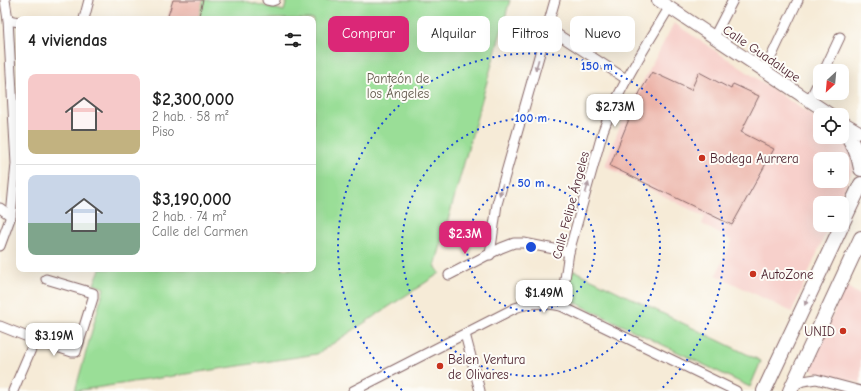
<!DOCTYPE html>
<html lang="es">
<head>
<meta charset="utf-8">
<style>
  body { margin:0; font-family:"Comic Neue",sans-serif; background:#f6f6f6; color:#222; height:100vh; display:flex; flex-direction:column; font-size:15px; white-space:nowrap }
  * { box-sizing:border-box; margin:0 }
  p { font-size:13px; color:#767676 }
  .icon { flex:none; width:22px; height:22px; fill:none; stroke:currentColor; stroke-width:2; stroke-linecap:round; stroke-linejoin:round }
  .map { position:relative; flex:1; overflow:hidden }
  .side { position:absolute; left:16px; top:16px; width:300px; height:256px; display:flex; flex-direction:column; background:#fff; border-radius:8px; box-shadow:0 4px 16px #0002 }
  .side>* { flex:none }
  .hud { position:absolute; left:328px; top:16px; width:380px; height:36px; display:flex; gap:8px }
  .needle { width:26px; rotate:206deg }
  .tools { position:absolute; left:813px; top:64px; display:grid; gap:8px }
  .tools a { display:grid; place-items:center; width:36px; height:36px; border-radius:8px; background:#fff; box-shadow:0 4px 16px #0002; font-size:20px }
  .price { position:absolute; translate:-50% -34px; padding:0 9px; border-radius:8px; background:#fff; color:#222; font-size:13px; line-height:26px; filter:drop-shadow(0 1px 2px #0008) }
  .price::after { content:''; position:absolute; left:50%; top:24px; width:12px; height:9px; margin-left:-6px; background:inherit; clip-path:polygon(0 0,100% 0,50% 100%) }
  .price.selected { background:#db2777; color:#fff }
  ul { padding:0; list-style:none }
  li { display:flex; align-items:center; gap:12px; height:100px; padding:0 12px }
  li+li { border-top:1px solid #e0e0e0 }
  li span { display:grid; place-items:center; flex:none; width:112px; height:80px; border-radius:8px; color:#555 }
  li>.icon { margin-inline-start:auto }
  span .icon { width:48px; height:48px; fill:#fffc; stroke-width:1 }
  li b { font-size:17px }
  h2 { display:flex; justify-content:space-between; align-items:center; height:48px; padding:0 12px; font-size:17px }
  .tag { padding:0 14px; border-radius:8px; background:#fff; box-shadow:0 4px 16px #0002; font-size:14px; line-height:36px }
  .tag.selected { background:#db2777; color:#fff }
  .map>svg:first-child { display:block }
</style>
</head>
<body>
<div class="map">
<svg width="861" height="391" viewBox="0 0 861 391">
  <rect width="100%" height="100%" fill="#fdfcf7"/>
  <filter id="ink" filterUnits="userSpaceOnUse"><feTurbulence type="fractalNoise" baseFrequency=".025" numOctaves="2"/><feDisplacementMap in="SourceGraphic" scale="8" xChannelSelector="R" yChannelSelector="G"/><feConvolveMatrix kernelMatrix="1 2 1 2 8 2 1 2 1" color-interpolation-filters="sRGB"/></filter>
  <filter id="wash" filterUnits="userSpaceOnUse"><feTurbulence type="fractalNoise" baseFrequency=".012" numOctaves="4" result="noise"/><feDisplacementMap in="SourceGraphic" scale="16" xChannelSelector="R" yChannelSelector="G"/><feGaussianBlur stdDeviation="0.9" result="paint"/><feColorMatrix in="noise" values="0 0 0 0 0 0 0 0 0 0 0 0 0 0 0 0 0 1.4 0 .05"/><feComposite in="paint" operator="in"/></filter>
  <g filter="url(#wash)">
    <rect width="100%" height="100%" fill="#f6ebd7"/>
    <g fill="#f7d0cb" fill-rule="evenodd">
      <path d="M674 23 820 121V137H841L852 150 854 167 838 203H820V225H829L792 312 716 275 732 241 702 224 705 217 605 166 622 121ZM820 159H842V181H820Z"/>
      <polygon points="846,286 861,296 861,383 814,372 809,366"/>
    </g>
    <g fill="#9ade97" stroke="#727e61">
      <polygon points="203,0 241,0 284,11 287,0 510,0 435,266 440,273 317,354 75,391 104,288 94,284 100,269 313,269 313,19 198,19"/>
      <polygon points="575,271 761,361 750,387 570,300 569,278 570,272"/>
    </g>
    <g id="blocks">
      <g fill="#ecb3a8">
        <polygon points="173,0 203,0 198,19 167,19"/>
        <polygon points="652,72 691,90 699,72 731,89 733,84 759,96 741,132 774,149 732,225 610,166 640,92"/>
      </g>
    </g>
  </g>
  <g filter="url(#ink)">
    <use href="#blocks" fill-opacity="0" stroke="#866667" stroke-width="1"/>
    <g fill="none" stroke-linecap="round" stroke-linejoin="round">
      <g stroke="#866667" stroke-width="11">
        <g id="street">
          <polyline points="267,0 272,1 275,0"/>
          <polyline points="84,19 89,0"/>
          <polyline points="8,20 19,22"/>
          <polyline points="548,28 626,79"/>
          <polyline points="714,37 733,0"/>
          <polyline points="824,71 840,37"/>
          <polyline points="764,72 798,0"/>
          <polyline points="809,101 820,79"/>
          <polyline points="0,208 11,216"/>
          <polyline points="0,246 11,216 16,164 8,20 5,0"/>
          <polyline points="490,255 497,204 555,0"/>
          <polyline points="449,275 501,248 514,243 524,243 569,252"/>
          <path d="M561 306 569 252 603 131C619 87 645 48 669 8"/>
          <polyline points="0,326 35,340 72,352 76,352 93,298 93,293 46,279"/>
          <polyline points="465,334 480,391"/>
          <polyline points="792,386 803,381 816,379 861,391"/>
          <polyline points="13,391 35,340"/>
          <path d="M353 391 515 308C532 302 543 303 561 306L736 391"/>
        </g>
      </g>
      <g stroke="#866667" stroke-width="14">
        <g id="secondary">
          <polyline points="658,0 831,115"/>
          <polyline points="842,122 861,133"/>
        </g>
      </g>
      <g stroke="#866667" stroke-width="16">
        <g id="primary">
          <path d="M842 128C852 141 859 153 861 169"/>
          <polyline points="842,224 861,184"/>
          <polyline points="764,391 842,225"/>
          <polyline points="790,391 861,238"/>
        </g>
      </g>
      <use href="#street" stroke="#fff" stroke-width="9"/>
      <use href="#secondary" stroke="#fff" stroke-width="12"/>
      <use href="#primary" stroke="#fff" stroke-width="14"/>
    </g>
    <defs><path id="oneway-solid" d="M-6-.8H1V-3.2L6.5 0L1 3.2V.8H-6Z"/></defs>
    <g fill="#ae9aa0">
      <use href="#oneway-solid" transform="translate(537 65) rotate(106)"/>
      <use href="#oneway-solid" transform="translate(587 188) rotate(-74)"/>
      <use href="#oneway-solid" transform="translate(501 190) rotate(106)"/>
      <use href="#oneway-solid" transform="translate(807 300) rotate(115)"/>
    </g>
  </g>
  <g fill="none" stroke="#1d4ed8" stroke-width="2" stroke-dasharray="2 4">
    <circle cx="531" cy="247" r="64"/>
    <circle cx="531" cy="247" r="129"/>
    <path d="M402 390A193 193 0 1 1 660 390"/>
  </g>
  <g fill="#c8321e" stroke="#fdfcf7" stroke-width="1.5">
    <circle cx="702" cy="158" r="4"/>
    <circle cx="753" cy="274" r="4"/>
    <circle cx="843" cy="331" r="4"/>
    <circle cx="440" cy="366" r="4"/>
  </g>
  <g text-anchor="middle" stroke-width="4" stroke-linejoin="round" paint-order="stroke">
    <g font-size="13" fill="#4a1f2b" stroke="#fdfcf7">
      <text transform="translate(762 53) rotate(34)" y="5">Calle Guadalupe</text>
      <text transform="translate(570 205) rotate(-75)" y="5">Calle Felipe Ángeles</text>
    </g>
    <g font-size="13" fill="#62584b" stroke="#fdfcf7">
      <text x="398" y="83">Panteón de<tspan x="398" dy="15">los Ángeles</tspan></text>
    </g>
    <g font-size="13" fill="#4a1f2b" stroke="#fdfcf7" text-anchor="start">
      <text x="710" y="163">Bodega Aurrera</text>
      <text x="761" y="279">AutoZone</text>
      <text x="835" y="336" text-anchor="end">UNID</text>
      <text x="448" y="364">Belen Ventura<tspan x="448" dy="15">de Olivares</tspan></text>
    </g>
  </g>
  <circle cx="531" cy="247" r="6" fill="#1d4ed8" stroke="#fdfcf7" stroke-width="2"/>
  <g font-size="12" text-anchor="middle" font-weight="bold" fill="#1d4ed8" stroke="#fdfcf7" stroke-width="4" stroke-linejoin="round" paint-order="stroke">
    <text x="597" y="70">150 m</text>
    <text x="531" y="122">100 m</text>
    <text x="531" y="187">50 m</text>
  </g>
</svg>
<div class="tools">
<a><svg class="needle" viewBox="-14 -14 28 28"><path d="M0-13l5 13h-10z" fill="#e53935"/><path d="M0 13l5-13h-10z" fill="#767676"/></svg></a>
<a><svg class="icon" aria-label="locate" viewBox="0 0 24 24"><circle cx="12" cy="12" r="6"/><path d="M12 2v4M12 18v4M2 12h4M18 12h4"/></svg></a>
<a>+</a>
<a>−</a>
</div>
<b class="price" style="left:615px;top:128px">$2.73M</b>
<b class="price selected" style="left:465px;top:255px">$2.3M</b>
<b class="price" style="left:544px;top:314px">$1.49M</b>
<b class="price" style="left:54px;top:357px">$3.19M</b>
<div class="hud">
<a class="tag selected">Comprar</a>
<a class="tag">Alquilar</a>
<a class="tag">Filtros</a>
<a class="tag">Nuevo</a>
</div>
<section class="side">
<h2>4 viviendas<svg class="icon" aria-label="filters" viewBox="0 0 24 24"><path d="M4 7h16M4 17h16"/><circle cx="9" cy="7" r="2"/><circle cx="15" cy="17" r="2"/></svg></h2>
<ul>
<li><span style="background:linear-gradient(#f6c9c9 70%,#c2b280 0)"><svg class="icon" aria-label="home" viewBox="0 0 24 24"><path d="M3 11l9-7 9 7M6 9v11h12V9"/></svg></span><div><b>$2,300,000</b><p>2 hab. · 58 m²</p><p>Piso</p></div></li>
<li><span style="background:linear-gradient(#c9d6e8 60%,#7fa58c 0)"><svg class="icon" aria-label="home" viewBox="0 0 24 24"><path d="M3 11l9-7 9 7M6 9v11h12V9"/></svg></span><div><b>$3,190,000</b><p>2 hab. · 74 m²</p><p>Calle del Carmen</p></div></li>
</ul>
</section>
</div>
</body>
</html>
